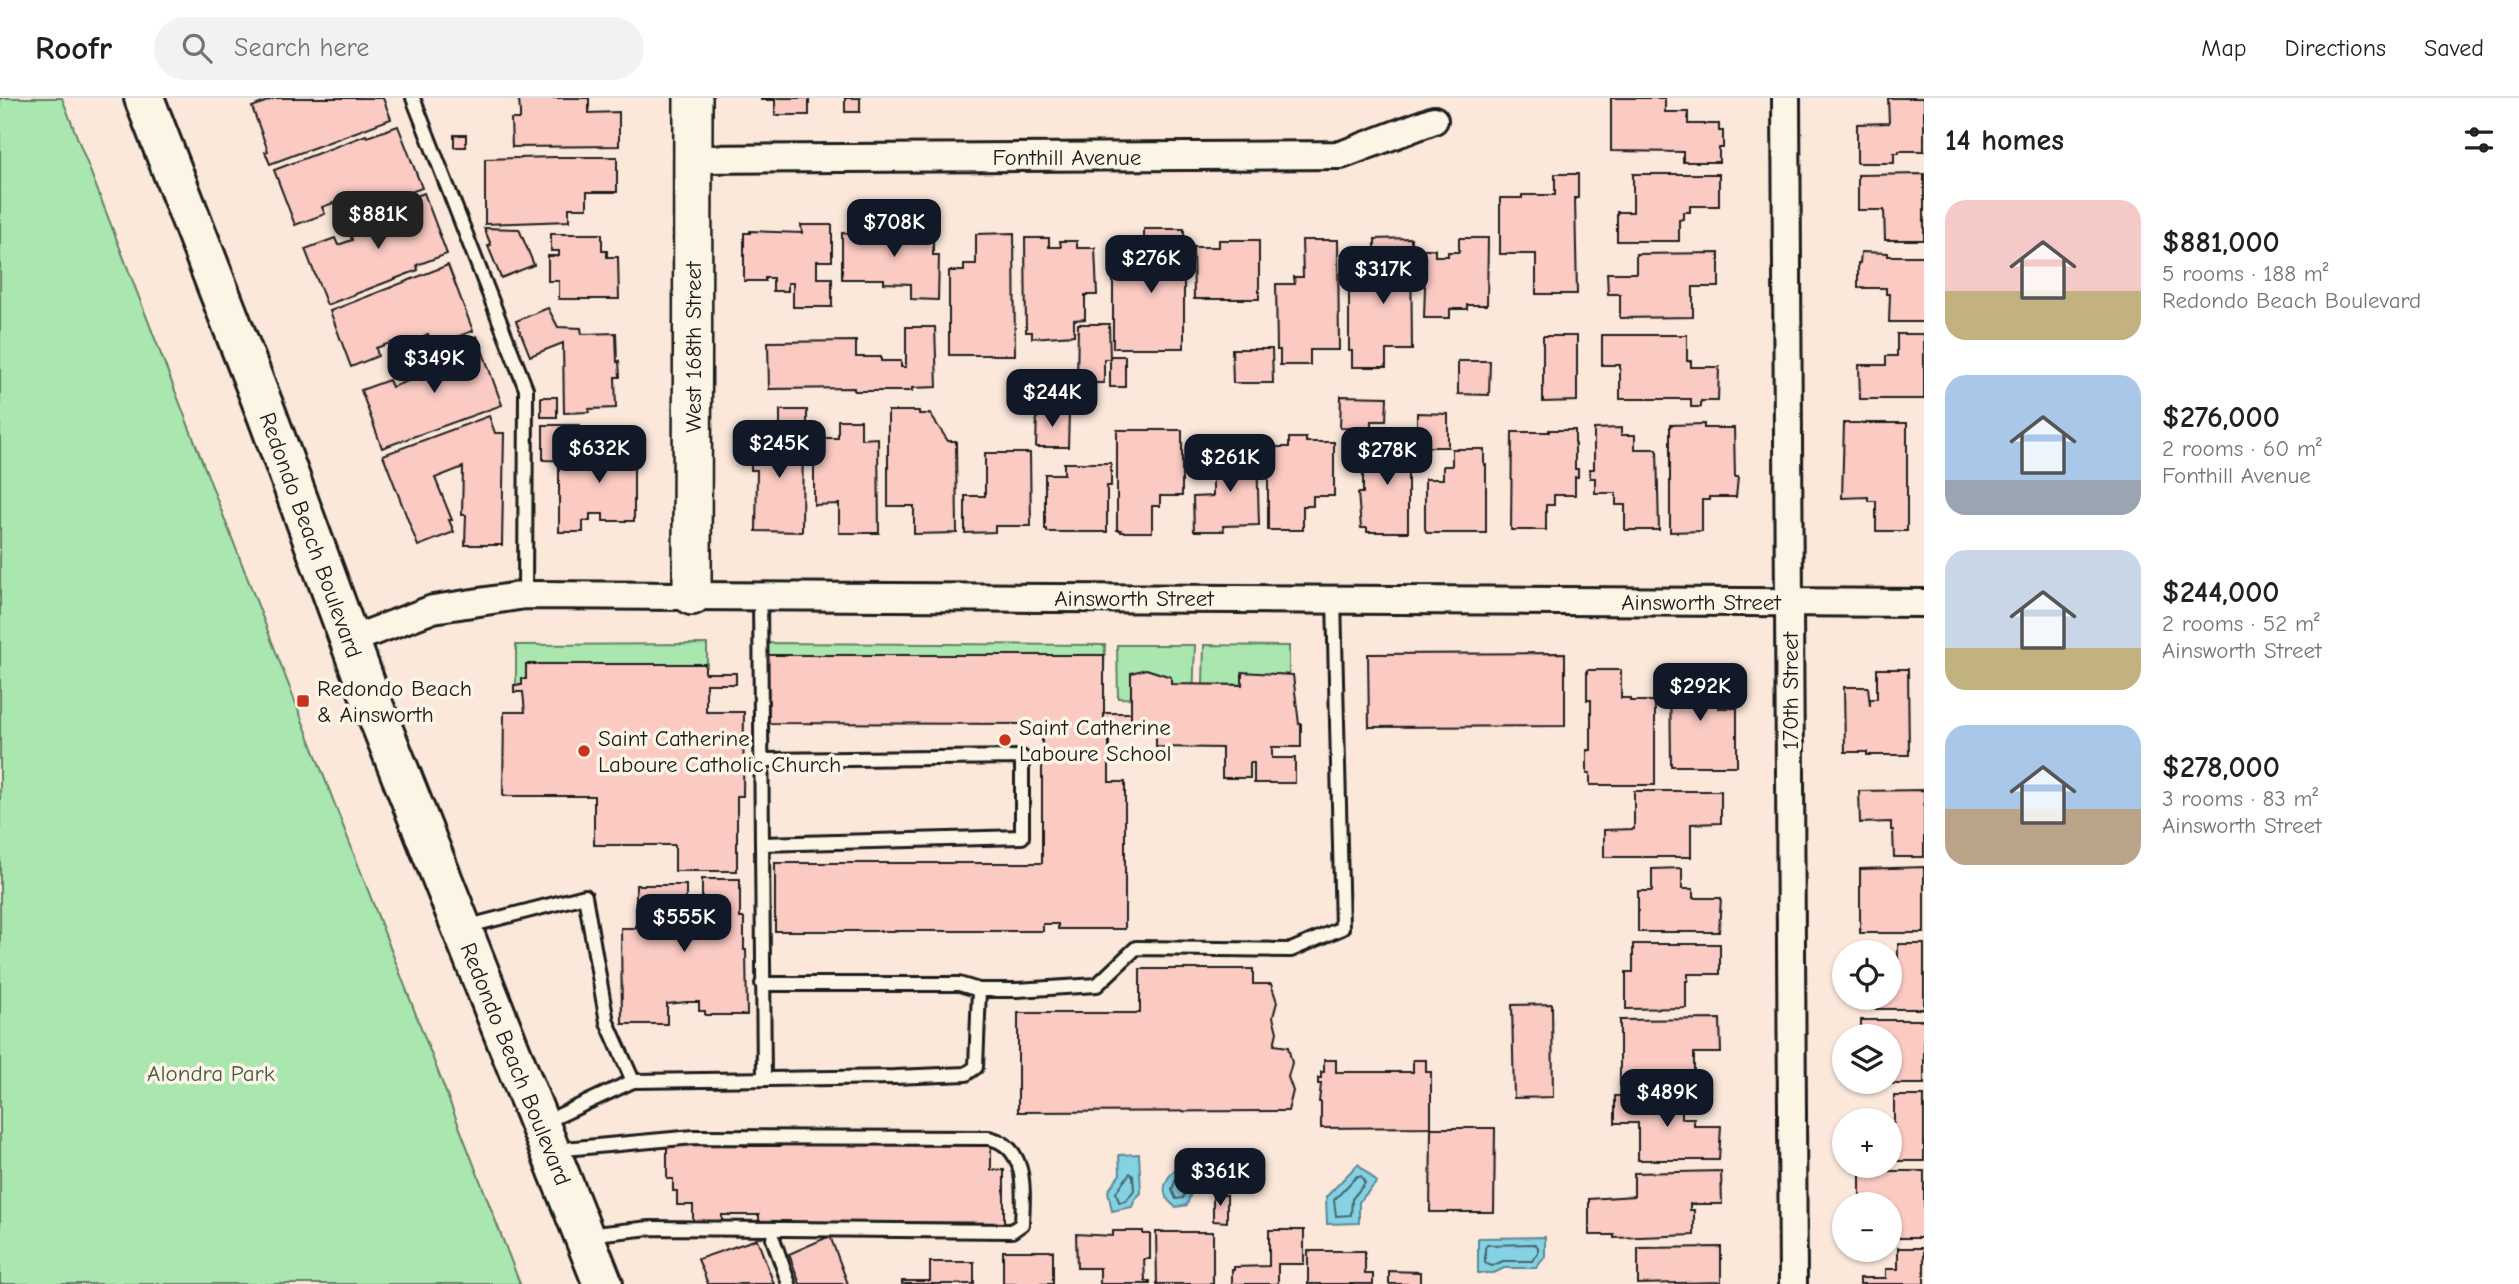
<!DOCTYPE html>
<html lang="en">
<head>
<meta charset="utf-8">
<style>
  body { margin:0; font-family:"Comic Neue",sans-serif; background:#f2f2f2; color:#202124; height:100vh; display:flex; flex-direction:column; font-size:26px; white-space:nowrap }
  * { box-sizing:border-box; margin:0 }
  p { font-size:23px; color:#757577 }
  .icon { flex:none; width:38px; height:38px; fill:none; stroke:currentColor; stroke-width:2; stroke-linecap:round; stroke-linejoin:round }
  .map { position:relative; flex:1; overflow:hidden }
  .sheet { display:flex; flex-direction:column; background:#fff; width:595px }
  .sheet>* { flex:none }
  .fabs { position:absolute; left:1832px; top:842px; display:grid; gap:14px }
  .fabs a { display:grid; place-items:center; width:70px; height:70px; border-radius:50%; background:#fff; box-shadow:0 2px 5px #0004; font-size:35px }
  .price { position:absolute; translate:-50% -60px; padding:0 16px; border-radius:14px; background:#111827; color:#fff; font-size:23px; line-height:46px; filter:drop-shadow(0 2px 4px #0008) }
  .price::after { content:''; position:absolute; left:50%; top:42px; width:21px; height:16px; margin-left:-10px; background:inherit; clip-path:polygon(0 0,100% 0,50% 100%) }
  .price.current { background:#222; color:#fff }
  ul { padding:0; list-style:none }
  li { display:flex; align-items:center; gap:21px; height:175px; padding:0 21px }
  li span { display:grid; place-items:center; flex:none; width:196px; height:140px; border-radius:21px; color:#555 }
  li>.icon { margin-inline-start:auto }
  span .icon { width:84px; height:84px; fill:#fffc; stroke-width:1 }
  li b { font-size:30px }
  h2 { display:flex; justify-content:space-between; align-items:center; height:84px; padding:0 21px; font-size:30px }
  header { display:flex; align-items:center; gap:42px; box-sizing:border-box; height:98px; padding:0 35px; background:#fff; border-bottom:2px solid #e0e0e0 }
  header strong { font-size:33px }
  nav { display:flex; gap:38px; margin-inline-start:auto; font-size:24px }
  .search { width:490px; height:63px; background:#f2f2f2; display:flex; align-items:center; gap:18px; box-sizing:border-box; padding:0 24px; border-radius:38px; color:#757577; font-size:26px }
  main { display:flex; flex:1; min-height:0 }
  .map>svg:first-child { display:block }
</style>
</head>
<body>
<header>
<strong>Roofr</strong>
<div class="search"><svg class="icon" aria-label="search" viewBox="0 0 24 24"><circle cx="10" cy="10" r="6"/><path d="M15 15l6 6"/></svg>Search here</div>
<nav><a>Map</a><a>Directions</a><a>Saved</a></nav>
</header>
<main>
<div class="map">
<svg width="1924" height="1186" viewBox="0 0 1924 1186">
  <rect width="100%" height="100%" fill="#fbe8db"/>
  <filter id="ink" filterUnits="userSpaceOnUse"><feTurbulence type="fractalNoise" baseFrequency=".0143" numOctaves="2"/><feDisplacementMap in="SourceGraphic" scale="14" xChannelSelector="R" yChannelSelector="G"/><feConvolveMatrix kernelMatrix="1 2 1 2 8 2 1 2 1" color-interpolation-filters="sRGB"/></filter>
  <g filter="url(#ink)">
    <g fill="#a9e7af" stroke="#628266" stroke-width="2">
      <polygon points="0,0 62,0 520,1186 0,1186"/>
      <polygon points="761,545 1105,547 1104,569 761,567"/>
      <polygon points="707,546 707,569 531,570 531,589 516,590 516,547"/>
      <polygon points="1117,547 1195,547 1193,602 1118,600"/>
      <polygon points="1204,547 1289,548 1289,586 1203,587"/>
    </g>
    <g fill="#84d2e3" stroke="#5a8993" stroke-width="2">
      <polygon points="1139,1056 1141,1095 1135,1101 1132,1109 1112,1113 1108,1093 1120,1076 1119,1057"/>
      <path d="M1197 1059 1205 1064 1209 1071 1206 1079 1192 1091 1187 1107 1176 1109C1149 1092 1176 1064 1197 1059Z"/>
      <polygon points="1358,1066 1377,1084 1359,1104 1359,1125 1327,1126 1326,1099"/>
      <polygon points="1545,1139 1545,1159 1536,1170 1504,1170 1494,1175 1478,1175 1478,1140"/>
    </g>
    <g fill="none" stroke-linecap="round" stroke-linejoin="round">
      <g stroke="#46656c" stroke-width="2">
        <path d="M1196 1067 1200 1070V1074L1187 1087 1183 1100 1176 1101 1172 1092C1176 1079 1182 1069 1196 1067Z"/>
        <polygon points="1130,1075 1133,1078 1134,1092 1126,1103 1119,1104 1116,1094"/>
        <polygon points="1357,1078 1361,1078 1365,1085 1352,1101 1351,1117 1336,1118 1334,1102"/>
        <polygon points="1535,1146 1538,1149 1538,1156 1532,1163 1503,1163 1492,1168 1485,1165 1485,1150 1487,1147"/>
      </g>
    </g>
    <g fill="#facac3" stroke="#1c1c1c" stroke-width="2">
      <polygon points="275,0 383,0 391,21 270,66 265,54 268,53 252,9"/>
      <polygon points="511,0 589,0 589,15 619,14 619,48 512,49 511,21 520,21 520,14 519,2"/>
      <polygon points="761,0 809,0 809,17 775,17 775,2 761,2"/>
      <rect x="845" y="0" width="15" height="14"/>
      <polygon points="1611,0 1665,0 1665,14 1688,14 1688,26 1719,26 1719,33 1723,33 1723,50 1719,50 1719,64 1683,64 1683,54 1611,53"/>
      <polygon points="1888,0 1924,0 1924,53 1899,53 1899,55 1894,55 1894,65 1857,65 1857,26 1889,25"/>
      <polygon points="398,28 422,90 376,107 372,98 341,109 339,103 322,109 325,116 295,127 274,72 366,37 367,39"/>
      <rect x="454" y="37" width="12" height="12"/>
      <polygon points="555,59 617,59 617,94 587,94 587,110 569,110 569,123 485,126 485,61"/>
      <polygon points="1555,76 1578,76 1578,100 1575,100 1577,196 1536,196 1536,156 1500,156 1500,100 1522,100 1522,97 1555,97"/>
      <polygon points="1633,76 1719,76 1719,108 1690,108 1690,114 1683,114 1683,121 1679,122 1679,143 1617,143 1617,114 1633,114"/>
      <polygon points="1924,76 1924,142 1885,142 1884,112 1858,112 1858,77"/>
      <polygon points="424,95 447,156 417,167 418,172 327,207 305,151 335,140 338,147 352,142 350,135 382,123 378,113"/>
      <polygon points="801,127 832,127 832,163 817,163 817,180 832,180 832,209 793,209 793,185 788,185 788,193 773,193 773,180 765,180 765,183 744,183 744,135 750,135 750,133 802,135"/>
      <polygon points="901,127 933,128 933,157 939,157 938,202 911,201 911,186 884,185 884,181 842,181 842,135 901,136"/>
      <polygon points="484,130 519,131 534,167 501,180 488,148 491,147"/>
      <polygon points="1144,131 1184,131 1184,250 1113,250 1113,166 1144,166"/>
      <polygon points="1014,135 1015,257 949,257 949,173 964,173 964,166 976,166 976,136"/>
      <polygon points="551,136 602,136 602,153 607,153 607,159 618,159 619,201 559,201 559,183 548,183 548,158 559,158 559,153 551,153"/>
      <polygon points="1025,140 1049,140 1049,149 1061,149 1060,143 1077,143 1077,150 1095,150 1097,197 1085,197 1085,221 1074,222 1074,237 1032,240 1032,234 1026,234"/>
      <polygon points="1411,140 1412,252 1386,252 1386,269 1352,269 1352,253 1349,253 1349,186 1369,186 1369,179 1375,179 1375,141"/>
      <polygon points="1459,140 1488,140 1487,207 1467,207 1467,211 1450,211 1450,220 1424,220 1425,188 1416,188 1417,151 1435,151 1435,158 1448,158 1448,154 1459,154"/>
      <polygon points="1219,142 1259,142 1259,201 1194,201 1193,149 1219,149"/>
      <polygon points="1302,142 1338,142 1339,252 1310,252 1310,267 1280,267 1280,252 1277,252 1276,186 1295,186 1294,179 1303,179"/>
      <polygon points="1861,154 1888,155 1888,158 1924,158 1924,224 1889,224 1890,196 1886,196 1886,190 1858,190 1858,165 1860,165"/>
      <polygon points="1719,155 1719,189 1693,189 1693,219 1620,220 1620,196 1608,196 1607,175 1636,175 1636,156"/>
      <polygon points="448,167 473,233 432,248 428,236 424,238 425,240 396,251 393,244 376,250 378,258 351,269 330,213"/>
      <polygon points="548,210 558,229 581,230 582,236 616,235 617,264 619,263 620,279 615,279 616,310 589,311 589,314 564,315 563,245 530,258 516,223"/>
      <polygon points="1078,226 1109,226 1110,261 1104,261 1104,285 1077,285"/>
      <polygon points="906,229 935,229 937,289 912,290 912,293 854,293 854,290 769,291 768,244 856,243 856,259 881,259 881,263 901,263 901,269 906,269"/>
      <polygon points="1897,236 1924,236 1924,301 1860,301 1859,267 1886,267 1886,258 1897,258"/>
      <polygon points="1602,237 1687,237 1687,263 1691,263 1691,269 1719,269 1718,303 1701,303 1701,309 1691,309 1691,301 1620,301 1620,267 1602,267"/>
      <polygon points="477,238 502,307 382,350 361,292 389,282 392,289 408,283 406,275 436,264 439,267 434,253"/>
      <polygon points="1543,238 1577,238 1577,303 1543,304"/>
      <polygon points="1232,251 1272,251 1273,285 1233,285"/>
      <rect x="1110" y="258" width="15" height="31"/>
      <polygon points="1458,263 1490,263 1489,297 1458,296"/>
      <polygon points="1341,298 1387,299 1386,323 1371,323 1371,331 1340,330"/>
      <rect x="541" y="299" width="16" height="20"/>
      <rect x="780" y="312" width="27" height="19"/>
      <polygon points="888,313 919,313 919,316 930,316 948,343 956,343 957,435 914,436 914,408 888,408"/>
      <polygon points="1037,313 1069,314 1068,349 1036,349"/>
      <polygon points="1417,315 1448,316 1448,349 1417,349"/>
      <polygon points="489,318 495,335 504,335 502,447 465,447 466,417 462,417 463,369 435,380 452,422 449,422 454,434 418,448 383,357"/>
      <polygon points="838,322 861,322 861,341 878,340 879,435 839,435 839,406 814,407 814,340 838,340"/>
      <polygon points="1844,325 1907,325 1907,433 1876,433 1876,403 1868,403 1868,399 1842,400"/>
      <polygon points="1704,326 1704,330 1734,330 1735,379 1738,379 1736,399 1709,399 1709,402 1702,402 1702,433 1670,434 1670,327"/>
      <polygon points="543,327 579,327 578,363 543,362"/>
      <polygon points="1621,330 1621,337 1635,337 1635,351 1657,351 1659,432 1625,432 1625,407 1616,407 1616,395 1595,395 1595,380 1590,380 1590,371 1594,371 1594,331"/>
      <polygon points="778,332 803,333 802,434 756,433 757,372 751,372 751,334 778,335"/>
      <polygon points="1117,332 1182,332 1182,398 1160,398 1160,408 1152,408 1152,434 1121,434 1121,432 1117,432"/>
      <polygon points="1382,332 1408,332 1408,434 1367,434 1367,430 1361,430 1358,395 1363,395 1363,366 1382,367"/>
      <polygon points="1549,332 1575,332 1575,371 1578,371 1578,379 1575,379 1575,397 1554,397 1554,407 1546,407 1546,432 1511,432 1512,334 1549,334"/>
      <polygon points="634,340 634,423 603,423 603,416 590,416 590,423 583,423 583,434 559,434 559,367 589,367 589,341"/>
      <polygon points="1289,340 1306,340 1306,344 1334,344 1334,398 1313,398 1313,408 1303,408 1303,432 1268,432 1268,349 1289,349"/>
      <polygon points="1452,351 1484,351 1484,367 1486,367 1486,435 1427,435 1425,431 1425,381 1443,381 1443,368 1452,368"/>
      <polygon points="985,355 1030,355 1031,428 995,428 995,434 965,435 965,398 985,398"/>
      <polygon points="1257,355 1259,427 1223,428 1224,433 1194,433 1193,399 1213,398 1213,356"/>
      <polygon points="1064,365 1111,365 1111,388 1107,388 1107,434 1047,434 1047,431 1045,431 1045,376 1064,376"/>
      <polygon points="1565,555 1565,628 1369,629 1368,556"/>
      <polygon points="767,557 1104,557 1104,632 1109,632 1109,684 1125,684 1125,831 1058,831 1058,826 1043,826 1043,833 775,833 775,765 1042,765 1042,626 767,625"/>
      <polygon points="526,566 705,566 705,575 736,575 736,586 706,586 706,614 744,614 743,698 737,698 737,773 675,773 675,747 594,747 594,698 503,698 504,614 525,614 523,594 514,594 514,587 522,587 522,581 526,581"/>
      <polygon points="1146,571 1171,579 1171,586 1242,587 1242,574 1293,577 1299,626 1301,626 1301,649 1272,649 1272,660 1295,660 1295,685 1254,685 1254,665 1250,665 1250,680 1222,680 1222,650 1156,649 1156,627 1131,627 1131,575"/>
      <polygon points="1670,571 1705,571 1705,574 1708,574 1708,603 1718,603 1718,610 1737,610 1737,668 1671,668"/>
      <polygon points="1877,571 1908,571 1909,657 1867,657 1867,654 1845,654 1844,589 1868,589 1870,608 1870,601 1877,601"/>
      <polygon points="1587,572 1621,572 1621,600 1630,600 1630,603 1655,603 1655,687 1590,687 1590,675 1587,675 1587,652 1591,652 1591,602 1587,602"/>
      <rect x="1104" y="615" width="27" height="11"/>
      <polygon points="1924,692 1924,759 1894,759 1893,732 1891,732 1891,724 1860,725 1859,693"/>
      <polygon points="1634,693 1721,693 1721,725 1691,726 1691,759 1604,759 1604,732 1634,731"/>
      <polygon points="1924,769 1924,835 1860,835 1860,771"/>
      <polygon points="1682,770 1682,791 1693,791 1693,800 1721,800 1719,834 1638,834 1638,793 1652,793 1652,771"/>
      <polygon points="702,781 740,781 740,820 744,820 744,852 746,852 747,917 705,917 705,913 699,913 699,904 687,904 667,906 667,926 622,926 621,830 636,830 636,787 686,787 686,828 719,828 719,823 702,823"/>
      <polygon points="1633,846 1720,846 1720,876 1688,876 1688,883 1686,883 1686,910 1626,911 1626,874 1633,874"/>
      <polygon points="1898,846 1924,846 1924,911 1861,911 1860,900 1890,900 1890,867 1898,867"/>
      <polygon points="1140,871 1253,871 1253,886 1271,886 1277,904 1273,919 1277,934 1274,947 1288,949 1292,965 1288,979 1293,993 1288,1013 1018,1014 1018,915 1140,915"/>
      <polygon points="1552,906 1553,999 1514,1000 1512,907"/>
      <polygon points="1720,921 1721,955 1694,955 1694,986 1620,987 1620,922"/>
      <polygon points="1861,922 1924,922 1924,986 1893,986 1890,938 1861,938"/>
      <polygon points="1324,962 1336,962 1336,974 1413,974 1413,962 1426,962 1426,974 1431,974 1431,1029 1321,1030 1321,1004 1319,1004 1321,986 1318,986 1318,980 1321,980 1321,974 1324,974"/>
      <polygon points="1615,998 1682,998 1682,1020 1694,1020 1694,1028 1721,1028 1719,1062 1638,1062 1638,1025 1615,1025"/>
      <polygon points="1894,998 1924,998 1924,1063 1890,1063 1890,1025 1894,1025"/>
      <polygon points="1431,1030 1495,1030 1494,1114 1430,1114"/>
      <polygon points="744,1040 744,1048 782,1048 782,1041 991,1042 991,1072 1004,1072 1004,1125 759,1124 759,1117 722,1117 722,1126 693,1126 693,1107 677,1107 677,1093 673,1093 673,1081 667,1081 667,1043"/>
      <polygon points="1721,1073 1722,1106 1690,1106 1690,1112 1694,1112 1694,1137 1614,1140 1614,1137 1589,1137 1589,1101 1634,1098 1634,1075"/>
      <polygon points="1860,1073 1924,1073 1924,1140 1898,1140 1898,1118 1892,1118 1890,1106 1860,1106"/>
      <polygon points="1213,1097 1227,1097 1227,1124 1213,1123"/>
      <polygon points="1269,1132 1304,1132 1304,1166 1278,1166 1278,1186 1232,1186 1232,1172 1234,1172 1234,1169 1269,1168"/>
      <polygon points="1113,1133 1143,1133 1143,1136 1150,1136 1150,1161 1144,1161 1145,1183 1150,1183 1150,1186 1100,1186 1100,1170 1077,1170 1076,1136 1113,1138"/>
      <polygon points="1156,1134 1213,1134 1213,1186 1157,1186"/>
      <polygon points="830,1138 848,1186 800,1186 789,1156"/>
      <polygon points="757,1141 774,1186 708,1186 698,1161"/>
      <polygon points="1721,1149 1721,1184 1638,1186 1638,1150"/>
      <polygon points="1898,1150 1924,1150 1924,1186 1860,1186 1860,1180 1886,1180 1886,1171 1898,1171"/>
      <rect x="1003" y="1153" width="50" height="33"/>
      <polygon points="1308,1153 1365,1153 1365,1176 1373,1176 1373,1186 1308,1186"/>
      <polygon points="930,1164 974,1164 974,1186 902,1186 902,1183 930,1183"/>
      <polygon points="1389,1173 1420,1174 1420,1186 1389,1186"/>
    </g>
    <g fill="none" stroke-linecap="round" stroke-linejoin="round">
      <g stroke="#1c1c1c" stroke-width="18">
        <g id="lane">
          <polyline points="413,0 526,291 525,497"/>
          <polyline points="760,498 762,746"/>
          <polyline points="763,662 1022,659 1022,739 762,746 764,981"/>
          <polyline points="465,829 585,798 607,924 633,983 543,1025"/>
          <polyline points="979,892 1017,892 1097,887 1136,850 1291,852 1342,830 1334,501"/>
          <polyline points="633,983 895,979 966,976 976,969 979,892 959,886 762,886"/>
          <path d="M554 1052 694 1039 989 1040C1029 1049 1023 1095 1022 1126L1012 1133 650 1130 586 1137"/>
          <polyline points="773,1141 789,1186"/>
        </g>
      </g>
      <g stroke="#1c1c1c" stroke-width="32">
        <g id="street">
          <polyline points="1786,0 1793,1186"/>
          <polyline points="693,61 1341,57 1434,22"/>
          <polyline points="351,542 433,511 525,497 1924,505"/>
        </g>
      </g>
      <g stroke="#1c1c1c" stroke-width="42">
        <polyline id="secondary" points="692,498 693,0"/>
      </g>
      <g stroke="#1c1c1c" stroke-width="44">
        <polyline id="primary" points="144,0 267,317 374,609 603,1186"/>
      </g>
      <use href="#lane" stroke="#fcf5e5" stroke-width="12"/>
      <use href="#street" stroke="#fcf5e5" stroke-width="26"/>
      <use href="#secondary" stroke="#fcf5e5" stroke-width="37"/>
      <use href="#primary" stroke="#fcf5e5" stroke-width="38"/>
    </g>
  </g>
  <g fill="#c8321e" stroke="#fcf5e5" stroke-width="2.5">
    <rect x="296" y="596" width="14" height="14" rx="3.5"/>
    <circle cx="1005" cy="642" r="7"/>
    <circle cx="584" cy="653" r="7"/>
  </g>
  <g text-anchor="middle" stroke-width="7" stroke-linejoin="round" paint-order="stroke">
    <g font-size="23" fill="#1c1c1c" stroke="#fcf5e5">
      <text x="1067" y="67">Fonthill Avenue</text>
      <text transform="translate(693 249) rotate(-90)" y="8">West 168th Street</text>
      <text transform="translate(311 437) rotate(70)" y="8">Redondo Beach Boulevard</text>
      <text x="1134" y="508">Ainsworth Street</text>
      <text x="1701" y="512">Ainsworth Street</text>
      <text transform="translate(1790 593) rotate(-90)" y="8">170th Street</text>
      <text transform="translate(516 966) rotate(68)" y="8">Redondo Beach Boulevard</text>
    </g>
    <g font-size="23" fill="#1c1c1c" stroke="#fcf5e5" text-anchor="start">
      <text x="317" y="598">Redondo Beach<tspan x="317" dy="26">&amp; Ainsworth</tspan></text>
      <text x="1019" y="637">Saint Catherine<tspan x="1019" dy="26">Laboure School</tspan></text>
      <text x="598" y="648">Saint Catherine<tspan x="598" dy="26">Laboure Catholic Church</tspan></text>
    </g>
    <g font-size="23" fill="#465948" stroke="#fcf5e5">
      <text x="211" y="983">Alondra Park</text>
    </g>
  </g>
</svg>
<div class="fabs">
<a><svg class="icon" aria-label="locate" viewBox="0 0 24 24"><circle cx="12" cy="12" r="6"/><path d="M12 2v4M12 18v4M2 12h4M18 12h4"/></svg></a>
<a><svg class="icon" aria-label="layers" viewBox="0 0 24 24"><path d="M12 4l9 5-9 5-9-5zM3 14l9 5 9-5"/></svg></a>
<a>+</a>
<a>−</a>
</div>
<b class="price current" style="left:378px;top:153px">$881K</b>
<b class="price" style="left:894px;top:161px">$708K</b>
<b class="price" style="left:1151px;top:197px">$276K</b>
<b class="price" style="left:1383px;top:208px">$317K</b>
<b class="price" style="left:434px;top:297px">$349K</b>
<b class="price" style="left:1052px;top:331px">$244K</b>
<b class="price" style="left:779px;top:382px">$245K</b>
<b class="price" style="left:599px;top:387px">$632K</b>
<b class="price" style="left:1387px;top:389px">$278K</b>
<b class="price" style="left:1230px;top:396px">$261K</b>
<b class="price" style="left:1700px;top:625px">$292K</b>
<b class="price" style="left:684px;top:856px">$555K</b>
<b class="price" style="left:1667px;top:1031px">$489K</b>
<b class="price" style="left:1220px;top:1110px">$361K</b>
</div>
<section class="sheet">
<h2>14 homes<svg class="icon" aria-label="filters" viewBox="0 0 24 24"><path d="M4 7h16M4 17h16"/><circle cx="9" cy="7" r="2"/><circle cx="15" cy="17" r="2"/></svg></h2>
<ul>
<li><span style="background:linear-gradient(#f6c9c9 65%,#c2b280 0)"><svg class="icon" aria-label="home" viewBox="0 0 24 24"><path d="M3 11l9-7 9 7M6 9v11h12V9"/></svg></span><div><b>$881,000</b><p>5 rooms · 188 m²</p><p>Redondo Beach Boulevard</p></div></li>
<li><span style="background:linear-gradient(#a9c7e8 75%,#9aa5b1 0)"><svg class="icon" aria-label="home" viewBox="0 0 24 24"><path d="M3 11l9-7 9 7M6 9v11h12V9"/></svg></span><div><b>$276,000</b><p>2 rooms · 60 m²</p><p>Fonthill Avenue</p></div></li>
<li><span style="background:linear-gradient(#c9d6e8 70%,#c2b280 0)"><svg class="icon" aria-label="home" viewBox="0 0 24 24"><path d="M3 11l9-7 9 7M6 9v11h12V9"/></svg></span><div><b>$244,000</b><p>2 rooms · 52 m²</p><p>Ainsworth Street</p></div></li>
<li><span style="background:linear-gradient(#a9c7e8 60%,#b9a48a 0)"><svg class="icon" aria-label="home" viewBox="0 0 24 24"><path d="M3 11l9-7 9 7M6 9v11h12V9"/></svg></span><div><b>$278,000</b><p>3 rooms · 83 m²</p><p>Ainsworth Street</p></div></li>
</ul>
</section>
</main>
</body>
</html>
